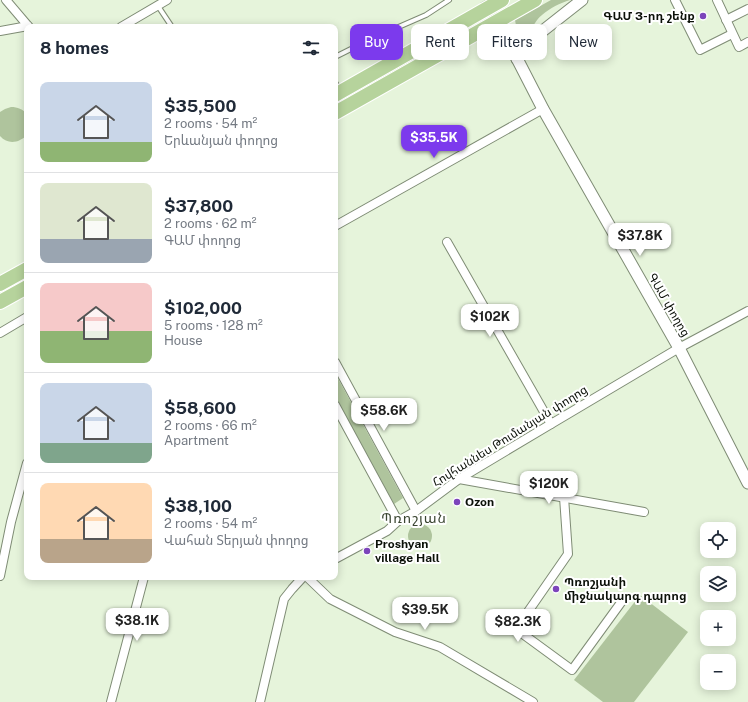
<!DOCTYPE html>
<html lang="en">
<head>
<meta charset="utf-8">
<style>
  body { margin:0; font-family:"Public Sans","Noto Sans Armenian",sans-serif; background:#f2f2f3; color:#1f2937; height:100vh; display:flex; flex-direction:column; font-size:15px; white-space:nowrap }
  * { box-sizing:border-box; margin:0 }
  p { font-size:13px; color:#747a83 }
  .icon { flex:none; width:22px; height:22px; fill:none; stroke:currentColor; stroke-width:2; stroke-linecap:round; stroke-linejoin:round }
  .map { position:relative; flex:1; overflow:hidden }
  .side { position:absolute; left:24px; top:24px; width:314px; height:556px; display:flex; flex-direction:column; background:#fff; border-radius:8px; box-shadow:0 2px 10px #0003 }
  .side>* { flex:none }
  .guide { position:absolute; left:350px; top:24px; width:338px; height:36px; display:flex; gap:8px }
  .buttons { position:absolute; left:700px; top:522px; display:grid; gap:8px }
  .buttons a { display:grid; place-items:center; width:36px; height:36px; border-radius:8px; background:#fff; box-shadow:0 2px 10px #0003; font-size:20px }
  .price { position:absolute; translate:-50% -34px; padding:0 9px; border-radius:8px; background:#fff; color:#222; font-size:13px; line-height:26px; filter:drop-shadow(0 1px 2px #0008) }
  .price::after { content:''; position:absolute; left:50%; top:24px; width:12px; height:9px; margin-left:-6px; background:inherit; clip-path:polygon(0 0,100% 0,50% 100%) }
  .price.current { background:#7c3aed; color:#fff }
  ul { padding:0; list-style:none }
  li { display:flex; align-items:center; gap:12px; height:100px; padding:0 16px }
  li+li { border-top:1px solid #e0e1e3 }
  li span { display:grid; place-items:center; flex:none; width:112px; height:80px; border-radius:8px; color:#555 }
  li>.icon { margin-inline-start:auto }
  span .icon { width:48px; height:48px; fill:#fffc; stroke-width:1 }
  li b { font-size:17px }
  h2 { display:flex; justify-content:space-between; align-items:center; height:48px; padding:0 16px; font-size:17px }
  .tag { padding:0 14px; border-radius:8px; background:#fff; box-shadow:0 2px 10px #0003; font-size:14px; line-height:36px }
  .tag.current { background:#7c3aed; color:#fff }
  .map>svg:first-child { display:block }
</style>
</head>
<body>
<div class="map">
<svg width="748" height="702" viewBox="0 0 748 702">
  <rect width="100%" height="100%" fill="#e6f4db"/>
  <g fill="#afc49d">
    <path d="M551 0H570C560 3 550 8 542 15 530 25 537 31 517 31L515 20Z"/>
    <polygon points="467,26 470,32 335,108 335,101"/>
    <path d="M11 107C18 107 22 109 27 114V135C19 143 8 145 0 136V112L5 109Z"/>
    <polygon points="335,373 403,498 394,504 335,396"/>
    <circle cx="420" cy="536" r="12"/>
    <polygon points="640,595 688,632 634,702 603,702 574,680"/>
  </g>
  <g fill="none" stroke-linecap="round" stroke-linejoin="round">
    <polyline stroke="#c5d2bb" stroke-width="11" stroke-dasharray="11 5.5" stroke-linecap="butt" points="485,0 509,43"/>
    <g stroke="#7f8c75" stroke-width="6">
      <g id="service">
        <polyline points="158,6 172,27"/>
        <polyline points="335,57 371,39 426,15 449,0"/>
        <polyline points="335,82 340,90"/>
      </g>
    </g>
    <g stroke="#7f8c75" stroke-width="10">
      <g id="minor">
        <polyline points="6,0 29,27"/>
        <polyline points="675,0 700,50 732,34"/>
        <polyline points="717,0 739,47 748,42"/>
        <polyline points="726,20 748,9"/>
        <polyline points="121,27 167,0"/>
        <polyline points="0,31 28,26"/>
        <polyline points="335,226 543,109"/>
        <polyline points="447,242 551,424"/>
        <polyline points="0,333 27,317"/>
        <polyline points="335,362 416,511"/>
        <polyline points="335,405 398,521"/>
        <polyline points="459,479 644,512"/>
        <polyline points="564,497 568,554 516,629 572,670 625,597"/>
        <polyline points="335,559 387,531 398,521 416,511 459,479 551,424 679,348 748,311"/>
        <polyline points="0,576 11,522 27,463"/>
        <polyline points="307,577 330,599 395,632 440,647 533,702"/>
        <polyline points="111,702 144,577"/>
        <polyline points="260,702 284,599 292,589 303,577"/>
      </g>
    </g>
    <g stroke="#7f8c75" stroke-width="13">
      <g id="tertiary">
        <polyline points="509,43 543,109 679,348 748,483"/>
        <polyline points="517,59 540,33 582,0"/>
      </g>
    </g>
    <g stroke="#fff" stroke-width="16">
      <g id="trunk">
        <polyline points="335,95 502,0"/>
        <polyline points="335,113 535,0"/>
        <polyline points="0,284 27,269"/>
        <polyline points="0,302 27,287"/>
      </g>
    </g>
    <use href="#service" stroke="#fff" stroke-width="4"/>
    <use href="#minor" stroke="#fff" stroke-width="8"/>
    <use href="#tertiary" stroke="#fff" stroke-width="11"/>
    <use href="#trunk" stroke="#b6d39c" stroke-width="14"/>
  </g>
  <g fill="#7c44bb" stroke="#fff" stroke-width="1.5">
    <circle cx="703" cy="16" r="4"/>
    <circle cx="457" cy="502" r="4"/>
    <circle cx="367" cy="551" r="4"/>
    <circle cx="556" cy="589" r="4"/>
  </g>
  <g text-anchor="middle" stroke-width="4" stroke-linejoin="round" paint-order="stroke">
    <g font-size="12" font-weight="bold" fill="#0b1008" stroke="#fff" text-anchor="start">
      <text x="695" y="20" text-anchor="end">ԳԱՄ 3-րդ շենք</text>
      <text x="465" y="506">Ozon</text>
      <text x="375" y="548">Proshyan<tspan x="375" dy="14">village Hall</tspan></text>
      <text x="564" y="586">Պռոշյանի<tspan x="564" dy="14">միջնակարգ դպրոց</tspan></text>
    </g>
    <g font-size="12" fill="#0b1008" stroke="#fff">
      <text transform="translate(669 305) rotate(60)" y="4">ԳԱՄ փողոց</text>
      <text transform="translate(510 436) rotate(-32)" y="4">Հովհաննես Թումանյան փողոց</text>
    </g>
    <g font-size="14" letter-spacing="1" fill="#3a4531" stroke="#fff">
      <text x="414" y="523">Պռոշյան</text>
    </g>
  </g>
</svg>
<div class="buttons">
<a><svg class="icon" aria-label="locate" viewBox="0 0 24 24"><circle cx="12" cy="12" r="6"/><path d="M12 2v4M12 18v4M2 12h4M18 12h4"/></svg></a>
<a><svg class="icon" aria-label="layers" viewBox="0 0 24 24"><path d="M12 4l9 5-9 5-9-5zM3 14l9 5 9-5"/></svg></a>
<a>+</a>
<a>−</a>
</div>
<b class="price current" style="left:434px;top:159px">$35.5K</b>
<b class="price" style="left:640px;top:257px">$37.8K</b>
<b class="price" style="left:490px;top:338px">$102K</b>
<b class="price" style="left:384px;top:432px">$58.6K</b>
<b class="price" style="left:549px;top:505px">$120K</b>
<b class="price" style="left:425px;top:631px">$39.5K</b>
<b class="price" style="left:137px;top:642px">$38.1K</b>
<b class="price" style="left:518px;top:643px">$82.3K</b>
<div class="guide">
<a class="tag current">Buy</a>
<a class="tag">Rent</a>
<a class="tag">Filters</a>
<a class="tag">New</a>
</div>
<section class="side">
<h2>8 homes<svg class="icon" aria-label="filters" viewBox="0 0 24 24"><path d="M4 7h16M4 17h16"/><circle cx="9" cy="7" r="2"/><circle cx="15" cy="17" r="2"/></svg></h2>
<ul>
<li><span style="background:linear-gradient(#c9d6e8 75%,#8fb573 0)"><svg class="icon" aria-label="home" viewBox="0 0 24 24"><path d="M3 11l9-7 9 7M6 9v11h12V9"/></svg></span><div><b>$35,500</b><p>2 rooms · 54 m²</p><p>Երևանյան փողոց</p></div></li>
<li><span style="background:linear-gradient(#dfe7d0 70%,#9aa5b1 0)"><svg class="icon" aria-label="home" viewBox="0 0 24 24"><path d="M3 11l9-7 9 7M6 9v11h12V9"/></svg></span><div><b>$37,800</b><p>2 rooms · 62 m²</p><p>ԳԱՄ փողոց</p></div></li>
<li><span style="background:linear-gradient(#f6c9c9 60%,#8fb573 0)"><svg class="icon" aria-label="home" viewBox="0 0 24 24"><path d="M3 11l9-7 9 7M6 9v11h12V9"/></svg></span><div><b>$102,000</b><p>5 rooms · 128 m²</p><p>House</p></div></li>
<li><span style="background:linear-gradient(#c9d6e8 75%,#7fa58c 0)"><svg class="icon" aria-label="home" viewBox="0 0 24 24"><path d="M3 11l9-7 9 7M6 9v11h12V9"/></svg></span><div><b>$58,600</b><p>2 rooms · 66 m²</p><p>Apartment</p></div></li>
<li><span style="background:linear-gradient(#ffd9b3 70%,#b9a48a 0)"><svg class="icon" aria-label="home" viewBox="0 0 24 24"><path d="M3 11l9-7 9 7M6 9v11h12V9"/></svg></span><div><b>$38,100</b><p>2 rooms · 54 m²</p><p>Վահան Տերյան փողոց</p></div></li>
</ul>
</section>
</div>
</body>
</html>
